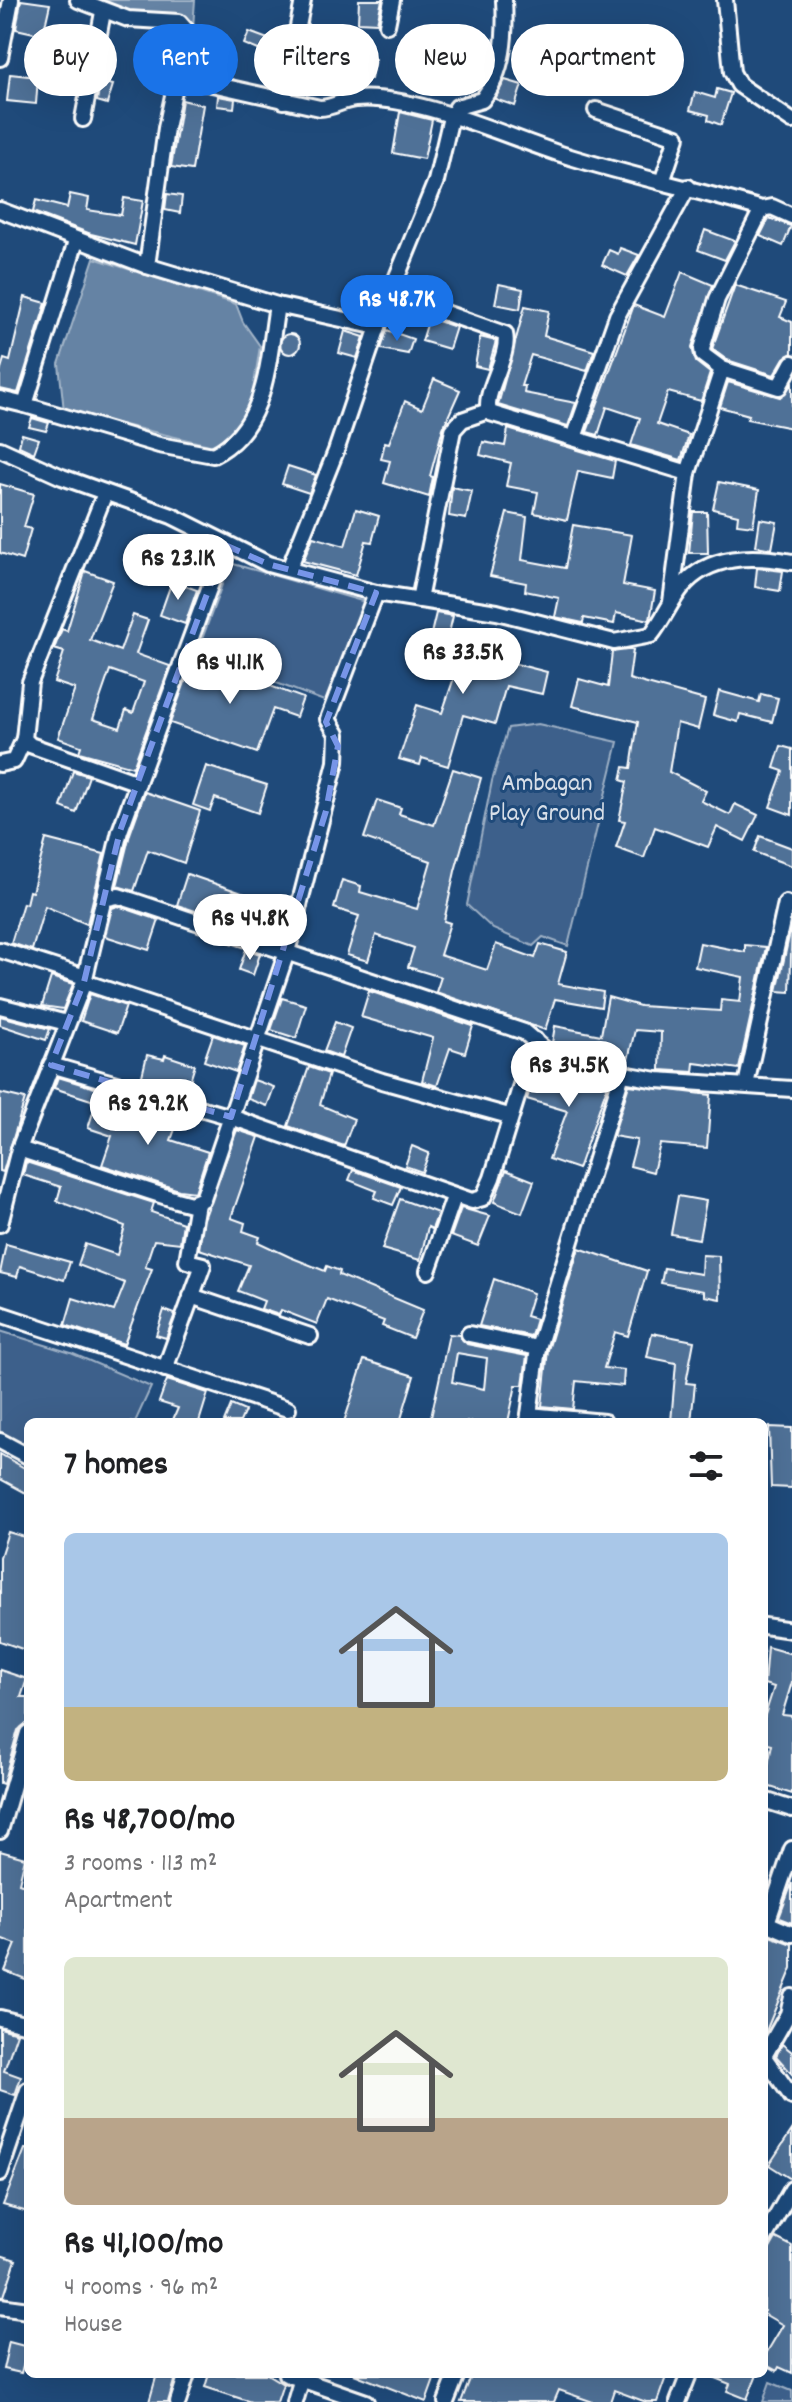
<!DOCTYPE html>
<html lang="en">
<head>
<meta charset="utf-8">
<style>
  body { margin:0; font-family:Dekko,sans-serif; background:#f6f6f6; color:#202124; height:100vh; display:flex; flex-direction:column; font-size:30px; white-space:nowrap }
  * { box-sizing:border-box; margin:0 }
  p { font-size:26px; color:#757577 }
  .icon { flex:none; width:44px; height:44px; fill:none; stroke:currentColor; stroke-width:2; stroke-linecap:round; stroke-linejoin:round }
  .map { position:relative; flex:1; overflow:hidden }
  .drawer { position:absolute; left:24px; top:1418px; width:744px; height:960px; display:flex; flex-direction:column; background:#fff; border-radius:12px; box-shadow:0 8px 32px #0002 }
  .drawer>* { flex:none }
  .top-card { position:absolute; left:24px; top:24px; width:744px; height:72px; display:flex; gap:16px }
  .price { position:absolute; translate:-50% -68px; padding:0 18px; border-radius:28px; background:#fff; color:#222; font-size:26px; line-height:52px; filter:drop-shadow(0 2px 4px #0008) }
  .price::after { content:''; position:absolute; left:50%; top:48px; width:24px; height:18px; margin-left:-12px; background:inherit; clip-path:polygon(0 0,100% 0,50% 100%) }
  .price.selected { background:#1a73e8; color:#fff }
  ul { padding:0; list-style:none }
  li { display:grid; align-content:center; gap:16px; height:424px; padding:0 40px }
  li span { display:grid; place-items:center; height:248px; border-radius:12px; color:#555 }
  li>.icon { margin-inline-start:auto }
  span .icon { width:144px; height:144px; fill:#fffc; stroke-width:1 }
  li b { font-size:34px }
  h2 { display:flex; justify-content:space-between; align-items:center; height:96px; padding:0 40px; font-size:34px }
  .tag { padding:0 28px; border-radius:36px; background:#fff; box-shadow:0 8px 32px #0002; font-size:28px; line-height:72px }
  .tag.selected { background:#1a73e8; color:#fff }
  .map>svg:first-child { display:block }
</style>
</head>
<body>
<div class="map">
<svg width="792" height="2402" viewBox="0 0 792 2402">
  <rect width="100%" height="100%" fill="#1f4a7a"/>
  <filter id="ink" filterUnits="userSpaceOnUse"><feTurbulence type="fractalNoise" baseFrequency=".0125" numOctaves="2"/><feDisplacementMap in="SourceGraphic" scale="16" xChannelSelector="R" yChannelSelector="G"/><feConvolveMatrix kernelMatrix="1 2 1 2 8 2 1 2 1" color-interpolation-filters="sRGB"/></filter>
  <g filter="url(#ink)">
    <g fill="#3c618b" stroke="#9eb0c5" stroke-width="2">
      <polygon points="230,563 372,604 332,704 197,653"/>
      <polygon points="538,724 618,742 568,946 543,937 533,946 493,929 467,905 492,781 508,728"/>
      <polygon points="0,1331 71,1353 151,1387 135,1422 28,1422 28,1446 0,1434"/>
      <polygon points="770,2382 792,2391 792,2402 763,2402"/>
    </g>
    <g fill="#6583a4" stroke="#a3b5c8" stroke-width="2">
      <polygon points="82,0 195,0 193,28"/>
      <polygon points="94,258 236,304 243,322 260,346 249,417 222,448 64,411 59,364"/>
    </g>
    <g fill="#507197" stroke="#fff" stroke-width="2" fill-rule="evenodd">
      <polygon points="21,0 50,4 43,35 16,29"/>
      <polygon points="359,0 382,0 377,23 358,22"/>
      <polygon points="249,32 268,39 263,52 244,44"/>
      <polygon points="54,43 85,50 79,78 47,71"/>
      <polygon points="470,50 492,52 480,84 467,83"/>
      <polygon points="357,57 375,59 371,79 354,77"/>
      <polygon points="10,74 38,77 36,104 7,101"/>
      <polygon points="505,80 522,85 515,106 495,99"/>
      <polygon points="100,82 113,85 107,104 97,101"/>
      <polygon points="717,89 731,93 721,125 708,120 709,115 690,110 695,92 715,98"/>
      <polygon points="218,96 235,99 234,108 217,106"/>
      <polygon points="182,100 203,105 192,170 171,167"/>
      <polygon points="400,112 432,120 424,159 393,153"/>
      <polygon points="70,194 89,198 87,210 121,215 124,198 143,201 135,245 91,234 33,212 36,200 67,208"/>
      <polygon points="167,194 182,196 180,213 165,210"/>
      <polygon points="769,218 791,226 783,246 760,236"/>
      <polygon points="705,230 735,241 725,260 698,250"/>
      <polygon points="620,248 639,255 627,276 602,265 609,250 618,254"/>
      <polygon points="682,272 713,285 692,347 696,362 710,373 701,401 668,392 657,424 689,435 681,460 631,445 640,418 607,407 598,435 587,432 634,305 665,317"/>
      <polygon points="499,284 523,289 520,309 495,304"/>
      <polygon points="735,285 786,302 780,317 792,322 792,353 784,358 774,375 727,360 712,349"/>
      <polygon points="25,297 46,303 18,393 0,389 0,372 4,359 10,361"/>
      <polygon points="525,306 549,311 544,336 594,351 587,371 531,355 521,386 525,386 524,393 576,403 568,426 498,405"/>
      <polygon points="429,318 456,327 449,349 422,341"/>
      <polygon points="387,330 413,339 408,354 381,349"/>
      <polygon points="345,331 364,337 357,358 339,353"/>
      <circle cx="290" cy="344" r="10"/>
      <polygon points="480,337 496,341 488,369 475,366"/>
      <polygon points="434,379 460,390 443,428 430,476 433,477 429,497 384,483 390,461 381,459 385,442 389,443 405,401 422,409"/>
      <polygon points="728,382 780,397 792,384 792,428 747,419 749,415 720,407"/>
      <polygon points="32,418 49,423 46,431 29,427"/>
      <polygon points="508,429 615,461 612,478 578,471 567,520 534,513 538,492 506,486 511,463 480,455 483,442 505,446"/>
      <polygon points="22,434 39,439 34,453 19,446"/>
      <polygon points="288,466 316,475 309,493 282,484"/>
      <polygon points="719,482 759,490 753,526 737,524 738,515 713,509"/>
      <polygon points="0,484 34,494 24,527 31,529 22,560 0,553"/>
      <polygon points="452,487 472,491 466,519 449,516"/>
      <polygon points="356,509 379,516 372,542 366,541 356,575 303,561 313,537 345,546"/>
      <polygon points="693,512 707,512 708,553 689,553"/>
      <polygon points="507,513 527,517 522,560 565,568 573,525 632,535 623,585 655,591 650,620 616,613 614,624 584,618 583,623 555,617 559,598 525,591 526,583 490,576"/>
      <polygon points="760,519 777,522 772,549 756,546"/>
      <polygon points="757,568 783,571 780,591 755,587"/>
      <path d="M85 571 113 581 90 640 120 651 133 615 148 620 136 654 170 666 133 767 79 752 81 746 58 738 75 689 54 682 64 652 54 649 62 629 67 631ZM110 670 144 682 133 713 126 710 120 728 93 719Z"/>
      <polygon points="172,581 197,590 185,624 160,615"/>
      <polygon points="436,613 453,616 446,646 547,672 542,694 506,686 495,724 463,715 448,766 422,758 420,765 399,759 417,705 442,713 458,666 425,659"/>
      <polygon points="627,650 633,650 629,679 705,700 698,729 677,723 669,772 706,791 701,801 730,815 735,804 758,815 745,841 717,827 708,847 655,827 644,858 616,848 625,821 619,820 627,782 621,780 624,767 631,768 638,722 572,706 579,679 608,687 612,652"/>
      <polygon points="194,658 303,698 296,717 273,709 257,753 170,723"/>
      <polygon points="719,691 759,702 761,694 778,698 772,722 740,714 738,722 713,715"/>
      <polygon points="781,746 792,749 792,815 770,807 783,771 774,768"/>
      <polygon points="206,766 267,785 258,813 215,798 210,811 193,805"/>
      <polygon points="453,769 481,778 455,871 444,921 450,923 440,955 487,970 496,944 535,958 540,944 567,952 558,984 603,992 601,1007 555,999 545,1030 436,992 441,977 408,967 414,948 376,935 368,961 347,955 359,916 334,908 342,880 361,886 360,892 417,909 431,861 364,838 377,800 401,808 399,814 434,825"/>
      <polygon points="73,771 89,776 76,813 61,807"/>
      <polygon points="145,792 200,811 184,863 148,850 134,891 117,886 130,834"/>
      <polygon points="760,836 792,848 792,866 754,852"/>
      <polygon points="46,839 104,854 87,924 45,906 32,950 11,943 23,903 26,904 29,891 32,892"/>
      <polygon points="187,874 271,903 263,933 177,905"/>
      <polygon points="118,906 159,920 149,950 105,936 112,908"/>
      <polygon points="792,923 790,992 777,991"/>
      <polygon points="700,943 745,952 745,945 766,947 739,1069 694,1063 693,1072 660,1070 661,1032 635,1030 627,1064 572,1054 552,1043 555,1026 601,1035 608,997 640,1006 720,1011 721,1000 740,1002 743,977 695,967"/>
      <polygon points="246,949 260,954 253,975 239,970"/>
      <polygon points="51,977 73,984 63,1009 42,1006"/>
      <polygon points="369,991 473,1026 465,1053 450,1048 437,1086 422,1081 433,1038 361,1017"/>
      <polygon points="90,994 126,1006 117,1033 81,1021"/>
      <polygon points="282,998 306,1005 296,1038 271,1030"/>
      <polygon points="0,1016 50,1029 46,1040 0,1025"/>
      <polygon points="335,1022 351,1028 341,1057 324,1051"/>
      <polygon points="213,1035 245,1046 236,1072 204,1061"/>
      <polygon points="147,1055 164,1059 165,1055 195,1065 186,1094 141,1080"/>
      <polygon points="539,1062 567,1074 609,1081 578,1169 549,1159 567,1111 527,1099"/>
      <polygon points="309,1067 329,1074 320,1105 354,1119 344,1146 288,1126"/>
      <polygon points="58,1077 98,1089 94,1101 54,1088"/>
      <polygon points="254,1080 274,1087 267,1106 248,1099"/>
      <polygon points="629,1085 711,1095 707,1148 660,1144 653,1172 630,1166 637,1140 613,1136"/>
      <polygon points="0,1093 25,1099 3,1172 0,1171"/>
      <polygon points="97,1100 163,1121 168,1109 181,1113 171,1140 208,1152 195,1192 179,1190 102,1165 112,1136 88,1128"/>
      <polygon points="237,1130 259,1137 231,1218 245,1223 243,1231 260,1237 258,1242 290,1257 325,1271 327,1266 340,1271 339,1275 423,1310 412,1338 382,1326 384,1321 327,1299 317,1324 281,1310 279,1315 261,1309 264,1301 238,1291 249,1265 199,1249 204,1219"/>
      <polygon points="412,1146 429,1153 422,1172 405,1166"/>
      <polygon points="26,1162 154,1203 151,1212 183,1223 180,1243 154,1240 145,1267 152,1269 124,1344 65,1325 73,1298 114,1311 125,1283 78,1265 85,1244 117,1255 125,1226 57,1201 61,1187 23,1175"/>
      <polygon points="353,1170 401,1187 393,1205 374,1198 377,1191 349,1180"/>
      <polygon points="506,1170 534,1181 522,1213 494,1202"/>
      <polygon points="678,1196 706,1201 699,1239 671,1234"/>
      <polygon points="400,1199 438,1213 432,1229 428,1227 420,1260 382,1249"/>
      <polygon points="461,1208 490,1216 478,1246 451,1236"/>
      <polygon points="6,1244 70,1262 64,1280 20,1266 17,1277 0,1273"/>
      <polygon points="579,1248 647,1271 628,1336 615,1332 604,1368 624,1370 623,1386 576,1381 573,1409 542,1406 548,1350"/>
      <polygon points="702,1255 719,1256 720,1299 704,1296 704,1291 661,1283 664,1268 701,1274"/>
      <polygon points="494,1279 533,1293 526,1316 536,1319 531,1336 479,1326"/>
      <polygon points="164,1310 175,1314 166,1338 156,1335"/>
      <polygon points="652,1333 694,1341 686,1383 695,1384 691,1422 671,1422 676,1363 647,1357"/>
      <path d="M449 1334 459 1335 467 1344 527 1356 523 1385H516L508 1422H430ZM457 1353 487 1358 484 1389 452 1382Z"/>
      <polygon points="364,1360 414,1376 400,1422 344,1422"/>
      <polygon points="167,1380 208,1393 199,1422 172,1422 178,1408 159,1402"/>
      <polygon points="231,1405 245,1411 240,1422 224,1422"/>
      <polygon points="769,1427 792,1428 792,1488 771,1487"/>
      <polygon points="0,1454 28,1470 28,1494 0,1479"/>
      <polygon points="8,1532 28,1538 28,1651 0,1641 0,1557"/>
      <polygon points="767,1647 792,1654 792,1682 782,1715 792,1716 792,1794 764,1785 772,1745 764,1743 764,1718 774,1687 764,1684"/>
      <polygon points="0,1670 27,1679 21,1697 28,1697 28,1723 18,1730 3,1784 0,1783"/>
      <polygon points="0,1851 25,1858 19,1883 28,1886 28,1980 5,1971 16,1944 0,1938"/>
      <polygon points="792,1883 792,1923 779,1918"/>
      <polygon points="764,1934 792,1944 792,1968 764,2036"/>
      <polygon points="0,2028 17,2033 4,2071 21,2077 15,2095 0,2090"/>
      <polygon points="782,2044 792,2052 792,2074 776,2056"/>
      <polygon points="792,2130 792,2179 791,2179 769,2165"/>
      <polygon points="25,2149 28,2149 28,2212 3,2205"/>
      <polygon points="776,2238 792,2246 792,2373 779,2367 777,2371 764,2364 764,2357 783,2325 764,2314 764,2259"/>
      <polygon points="0,2255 16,2260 4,2296 0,2296"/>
      <polygon points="9,2342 28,2347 21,2373 3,2369"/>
      <polygon points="157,2374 176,2374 168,2402 149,2402"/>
      <polygon points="209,2374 267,2374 283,2384 277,2402 251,2402 205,2387"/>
      <polygon points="354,2374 436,2374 426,2402"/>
      <polygon points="472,2374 667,2374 657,2402 646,2402 614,2390 610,2402 593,2402 559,2390 554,2402 461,2402"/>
      <polygon points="705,2374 757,2374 747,2399 727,2391 730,2384"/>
    </g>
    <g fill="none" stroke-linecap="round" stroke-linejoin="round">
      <g stroke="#fff" stroke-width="20">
        <g id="street">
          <polyline points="78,0 128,19 179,22 187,31 166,128 147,266 277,305 378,327"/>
          <polyline points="725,0 732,72 739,85 792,121"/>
          <polyline points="387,25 392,0"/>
          <polyline points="0,58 11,0"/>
          <path d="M176 76 320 108C333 108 342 100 355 99 414 93 509 138 567 156 631 176 697 190 762 209"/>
          <polyline points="284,101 303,0"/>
          <polyline points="596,110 677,137 662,182"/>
          <polyline points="83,119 103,12"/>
          <polyline points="0,210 147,266"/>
          <path d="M76 241 25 405 159 445 213 455C268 428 268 359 277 305"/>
          <path d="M391 294 505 334C511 357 480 396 490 413L688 473"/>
          <polyline points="722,369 703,355 702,349 717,299 762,209 772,207 792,216"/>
          <polyline points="0,399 25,405"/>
          <polyline points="574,438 617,316 688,187"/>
          <path d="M0 449 62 477 172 516 268 564 376 593 497 612 614 642 651 635C663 620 670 602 682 587 709 554 753 555 792 562"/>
          <polyline points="105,493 30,682 24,739 30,745 138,783"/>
          <path d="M289 569 336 451 385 306 436 181 451 117 457 107 482 100C504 72 506 34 504 0"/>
          <polyline points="419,600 453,430 462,420 488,411"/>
          <polyline points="671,602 688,473 722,369 779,387 792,363"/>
          <polyline points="0,764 14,761 24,739"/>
          <polyline points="104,899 118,896 137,902 524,1032 556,1059 569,1064 657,1080 792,1089"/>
          <polyline points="0,950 85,977"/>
          <polyline points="84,982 382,1081 509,1116"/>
          <polyline points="0,1006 67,1023"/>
          <polyline points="51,1065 231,1117 472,1201 483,1198 492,1178 535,1040"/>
          <polyline points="746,1085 786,903"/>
          <polyline points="19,1149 176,1200 191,1204 203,1199 287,952 336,762 337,734 328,719 376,593"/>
          <polyline points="0,1224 19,1149 84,982 120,831 225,545"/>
          <polyline points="428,1271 454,1197"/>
          <polyline points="191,1296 310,1336"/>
          <polyline points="0,1314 288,1409"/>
          <polyline points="469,1334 538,1348 528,1422"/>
          <polyline points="538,1348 622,1074"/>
          <polyline points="165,1369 203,1265 187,1261 197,1203"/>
          <polyline points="529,1415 604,1422"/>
          <polyline points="0,1441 28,1456"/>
          <polyline points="764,1626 792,1630"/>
          <polyline points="764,1800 792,1809"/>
          <polyline points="0,1831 28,1733"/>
          <polyline points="764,1922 792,1934"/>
          <polyline points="767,1923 792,1849"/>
          <polyline points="0,2018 28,2025"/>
          <polyline points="764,2056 788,2014 792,1997"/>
          <polyline points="764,2057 792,2097"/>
          <polyline points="0,2173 28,2090"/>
          <polyline points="764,2238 792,2189"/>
          <polyline points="0,2306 28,2310"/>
          <polyline points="286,2374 366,2402"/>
          <polyline points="178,2402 187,2374"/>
          <polyline points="295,2402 302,2378"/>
          <polyline points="446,2402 457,2374"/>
          <polyline points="678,2402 689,2374"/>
        </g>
      </g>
      <use href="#street" stroke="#1f4a7a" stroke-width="14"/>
    </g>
  </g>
  <path fill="none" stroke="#7795e8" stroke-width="6" stroke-dasharray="16 10" stroke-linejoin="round" d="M225 545 268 564 376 593 326 722 338 746 326 811 231 1117 51 1065 84 982 120 831Z"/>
  <g text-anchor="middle" stroke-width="6" stroke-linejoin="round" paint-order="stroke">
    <g font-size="26" fill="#d8dfe8" stroke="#1f4a7a">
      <text x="547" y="790">Ambagan<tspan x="547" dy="30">Play Ground</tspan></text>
    </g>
  </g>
</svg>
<b class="price selected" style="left:397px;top:343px">Rs 48.7K</b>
<b class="price" style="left:178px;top:602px">Rs 23.1K</b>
<b class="price" style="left:463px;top:696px">Rs 33.5K</b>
<b class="price" style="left:230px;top:706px">Rs 41.1K</b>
<b class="price" style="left:250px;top:962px">Rs 44.8K</b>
<b class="price" style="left:569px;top:1109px">Rs 34.5K</b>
<b class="price" style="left:148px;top:1147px">Rs 29.2K</b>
<div class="top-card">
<a class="tag">Buy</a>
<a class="tag selected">Rent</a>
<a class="tag">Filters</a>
<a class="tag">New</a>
<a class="tag">Apartment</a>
</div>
<section class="drawer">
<h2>7 homes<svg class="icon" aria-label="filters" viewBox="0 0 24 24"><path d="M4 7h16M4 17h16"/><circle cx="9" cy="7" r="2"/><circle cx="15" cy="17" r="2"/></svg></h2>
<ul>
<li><span style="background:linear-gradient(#a9c7e8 70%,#c2b280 0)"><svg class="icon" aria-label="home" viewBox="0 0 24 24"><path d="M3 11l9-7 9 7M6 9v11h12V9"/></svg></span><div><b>Rs 48,700/mo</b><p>3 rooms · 113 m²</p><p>Apartment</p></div></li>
<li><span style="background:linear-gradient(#dfe7d0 65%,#b9a48a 0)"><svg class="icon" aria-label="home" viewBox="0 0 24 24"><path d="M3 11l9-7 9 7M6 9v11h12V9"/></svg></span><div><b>Rs 41,100/mo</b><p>4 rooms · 96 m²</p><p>House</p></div></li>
</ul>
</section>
</div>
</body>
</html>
